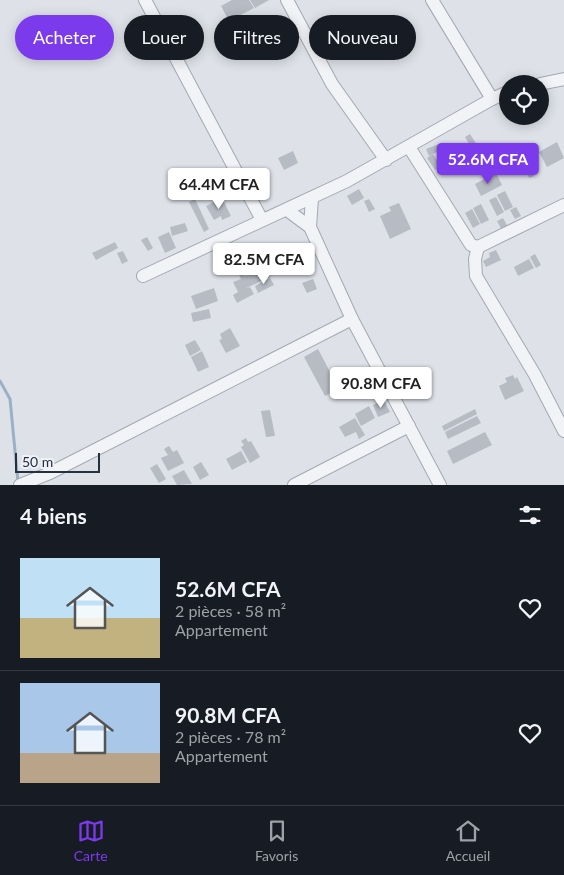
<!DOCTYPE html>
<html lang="fr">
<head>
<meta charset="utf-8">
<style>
  body { margin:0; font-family:Lato,sans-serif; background:#20242c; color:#f1f3f6; height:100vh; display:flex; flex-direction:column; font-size:19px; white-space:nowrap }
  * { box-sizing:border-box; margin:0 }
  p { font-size:16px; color:#9ea1a6 }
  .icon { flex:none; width:28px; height:28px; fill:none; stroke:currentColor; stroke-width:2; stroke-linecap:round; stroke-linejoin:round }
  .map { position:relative; height:485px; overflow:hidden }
  .side { display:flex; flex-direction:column; background:#171b24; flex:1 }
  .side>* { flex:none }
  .hud { position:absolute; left:15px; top:15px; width:535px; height:45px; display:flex; gap:10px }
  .controls { position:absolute; left:499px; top:75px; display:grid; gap:10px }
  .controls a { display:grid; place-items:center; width:50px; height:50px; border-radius:50%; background:#171b24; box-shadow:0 2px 12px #0003; font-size:25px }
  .scale { position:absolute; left:15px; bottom:12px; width:85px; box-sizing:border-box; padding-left:5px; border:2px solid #27303f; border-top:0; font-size:14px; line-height:18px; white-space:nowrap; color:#27303f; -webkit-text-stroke:4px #eef1f5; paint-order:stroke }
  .price { position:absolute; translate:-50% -42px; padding:0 11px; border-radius:5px; background:#fff; color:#222; font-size:16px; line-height:32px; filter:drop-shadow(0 1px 2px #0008) }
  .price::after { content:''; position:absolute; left:50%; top:30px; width:15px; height:11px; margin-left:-8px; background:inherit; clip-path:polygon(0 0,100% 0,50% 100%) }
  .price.active { background:#7c3aed; color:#fff }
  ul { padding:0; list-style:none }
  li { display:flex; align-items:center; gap:15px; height:125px; padding:0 20px }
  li+li { border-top:1px solid #363941 }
  li span { display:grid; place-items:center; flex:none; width:140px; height:100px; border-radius:0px; color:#555 }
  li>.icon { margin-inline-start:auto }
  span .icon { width:60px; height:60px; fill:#fffc; stroke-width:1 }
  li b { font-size:21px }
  h2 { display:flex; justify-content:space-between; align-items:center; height:60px; padding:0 20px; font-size:21px }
  .chip { padding:0 18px; border-radius:22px; background:#171b24; box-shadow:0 2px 12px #0003; font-size:18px; line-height:45px }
  .chip.active { background:#7c3aed; color:#fff }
  .tab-bar { display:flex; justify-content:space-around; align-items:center; height:70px; border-top:1px solid #363941; background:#171b24; font-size:14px; color:#9ea1a6 }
  .tab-bar a { display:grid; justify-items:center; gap:2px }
  .tab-bar .active { color:#7c3aed }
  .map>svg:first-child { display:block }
</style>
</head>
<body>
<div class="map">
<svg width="564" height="485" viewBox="0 0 564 485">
  <rect width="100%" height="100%" fill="#dee2e8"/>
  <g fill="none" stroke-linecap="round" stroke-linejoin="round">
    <polyline stroke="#99b1c8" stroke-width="3" points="0,381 10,399 18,482"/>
  </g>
  <g fill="#b6bbc4">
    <polygon points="232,0 249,0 254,8 229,21 221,6"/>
    <polygon points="250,0 269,0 255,8"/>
    <polygon points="470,134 484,156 478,159 465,137"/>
    <polygon points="557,142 564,158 547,167 539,152"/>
    <polygon points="439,144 441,150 429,156 426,149"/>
    <polygon points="293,151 298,163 284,170 278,158"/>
    <polygon points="433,154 441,166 435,170 427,158"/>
    <polygon points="486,157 493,168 486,172 479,161"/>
    <polygon points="528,160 534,176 529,178 522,162"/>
    <polygon points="496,173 502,185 481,196 475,184"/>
    <polygon points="359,189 364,198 352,205 347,196"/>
    <polygon points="505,191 513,207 505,211 497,195"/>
    <polygon points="496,197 504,212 497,216 489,200"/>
    <polygon points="222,198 231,216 222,220 221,216 214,220 206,206"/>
    <polygon points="195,199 209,229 204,232 189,202"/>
    <polygon points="369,199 375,209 369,212 364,201"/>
    <polygon points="399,203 411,229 390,239 380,216 391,211 389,207"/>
    <polygon points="481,204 489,220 481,224 473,208"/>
    <polygon points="516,207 521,216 515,219 510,210"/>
    <polygon points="472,209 480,224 473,228 465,213"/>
    <polygon points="503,218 508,227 502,230 497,221"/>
    <polygon points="185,223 188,231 172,236 170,227"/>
    <polygon points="169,232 176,248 165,253 158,237"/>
    <polygon points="147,237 153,248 148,251 141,240"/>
    <polygon points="115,242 118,248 96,260 92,253"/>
    <polygon points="496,250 501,260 486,267 483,261 490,257 489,253"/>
    <polygon points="123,251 128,261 122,264 117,253"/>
    <polygon points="535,254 541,265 536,268 530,257"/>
    <polygon points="529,259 534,268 518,276 514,267"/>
    <polygon points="263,260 264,265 249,270 247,264"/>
    <polygon points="244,261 250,272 245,275 239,263"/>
    <polygon points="265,267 270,277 244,289 250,287 254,294 237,303 233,295 238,292 233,282 241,279 239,275 243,272 245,276"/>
    <polygon points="270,278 274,285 258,293 255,286"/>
    <polygon points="313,279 317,289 307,293 302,283"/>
    <polygon points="214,288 218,301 196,309 191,296"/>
    <polygon points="209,309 211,318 193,322 191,313"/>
    <polygon points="230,328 240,346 226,353 219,340 222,339 220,334"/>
    <polygon points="195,340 201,350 190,356 185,345"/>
    <polygon points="318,349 339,389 325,396 304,357"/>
    <polygon points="202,351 209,367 198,372 191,357"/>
    <polygon points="365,368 368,373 358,379 354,374"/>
    <polygon points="513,375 515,379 517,377 524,391 505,400 499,386 507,382 505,378"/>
    <polygon points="371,376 376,387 366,392 361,381"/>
    <polygon points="384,400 390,412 378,417 373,405"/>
    <polygon points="369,406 375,418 361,426 355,414"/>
    <polygon points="475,409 477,414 444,431 442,426"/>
    <polygon points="270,410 275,436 266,437 261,411"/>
    <polygon points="477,416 481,423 448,439 445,432"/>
    <polygon points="355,418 365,435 359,439 356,432 345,437 339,427"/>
    <polygon points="485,432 492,445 453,464 447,451"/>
    <polygon points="246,438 248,442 251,441 260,457 250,463 241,447 244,445 241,441"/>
    <polygon points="169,446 173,452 177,450 184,463 168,471 161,458 168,455 164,449"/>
    <polygon points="241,451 247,462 232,470 226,459"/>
    <polygon points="201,462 209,475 200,480 193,467"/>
    <polygon points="157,464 166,479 159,483 150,468"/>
    <polygon points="184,470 192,484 177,485 172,476"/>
  </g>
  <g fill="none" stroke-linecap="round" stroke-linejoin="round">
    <g stroke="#a3a9b2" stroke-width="14">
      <g id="street">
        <polyline points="145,0 262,220"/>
        <polyline points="287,0 332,84 386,160"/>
        <polyline points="432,0 492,99"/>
        <polyline points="540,84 564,79"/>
        <polyline points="409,147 471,245 478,247 564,205"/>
        <polyline points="312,198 310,227 352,319"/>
        <polyline points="287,210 310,227"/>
        <polyline points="478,247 475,259 476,276 535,375 564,431"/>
        <polyline points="143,276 347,181 492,99 508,92"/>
        <polyline points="20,485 50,473 352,319 440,485"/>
        <polyline points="294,485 409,426"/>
      </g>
    </g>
    <use href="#street" stroke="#f1f3f6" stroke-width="12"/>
  </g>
</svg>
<div class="controls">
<a><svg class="icon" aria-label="locate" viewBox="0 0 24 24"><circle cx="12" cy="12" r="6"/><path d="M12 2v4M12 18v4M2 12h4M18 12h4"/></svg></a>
</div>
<div class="scale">50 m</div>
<b class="price active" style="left:488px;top:185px">52.6M CFA</b>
<b class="price" style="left:219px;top:210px">64.4M CFA</b>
<b class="price" style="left:264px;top:285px">82.5M CFA</b>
<b class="price" style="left:381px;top:409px">90.8M CFA</b>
<div class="hud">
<a class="chip active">Acheter</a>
<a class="chip">Louer</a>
<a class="chip">Filtres</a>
<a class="chip">Nouveau</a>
</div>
</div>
<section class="side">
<h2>4 biens<svg class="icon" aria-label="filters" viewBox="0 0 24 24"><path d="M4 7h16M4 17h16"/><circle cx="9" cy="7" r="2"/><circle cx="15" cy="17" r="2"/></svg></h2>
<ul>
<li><span style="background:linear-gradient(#bfe0f5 60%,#c2b280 0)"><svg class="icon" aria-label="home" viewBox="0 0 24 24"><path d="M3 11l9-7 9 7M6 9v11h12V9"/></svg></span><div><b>52.6M CFA</b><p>2 pièces · 58 m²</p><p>Appartement</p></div><svg class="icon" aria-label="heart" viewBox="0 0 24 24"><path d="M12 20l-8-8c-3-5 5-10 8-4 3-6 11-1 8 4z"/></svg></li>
<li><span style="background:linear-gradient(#a9c7e8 70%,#b9a48a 0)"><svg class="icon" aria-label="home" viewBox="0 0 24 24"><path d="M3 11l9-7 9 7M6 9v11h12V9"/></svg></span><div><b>90.8M CFA</b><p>2 pièces · 78 m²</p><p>Appartement</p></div><svg class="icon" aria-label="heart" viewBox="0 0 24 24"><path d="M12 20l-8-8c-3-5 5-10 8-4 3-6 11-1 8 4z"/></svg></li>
</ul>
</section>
<nav class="tab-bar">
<a class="active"><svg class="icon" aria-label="map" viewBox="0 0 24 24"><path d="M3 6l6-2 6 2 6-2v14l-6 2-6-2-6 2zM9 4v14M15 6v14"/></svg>Carte</a>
<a><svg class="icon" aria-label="saved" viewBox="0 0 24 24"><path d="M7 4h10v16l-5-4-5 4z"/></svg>Favoris</a>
<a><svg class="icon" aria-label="home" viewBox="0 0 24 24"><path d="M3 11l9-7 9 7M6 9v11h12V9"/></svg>Accueil</a>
</nav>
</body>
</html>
